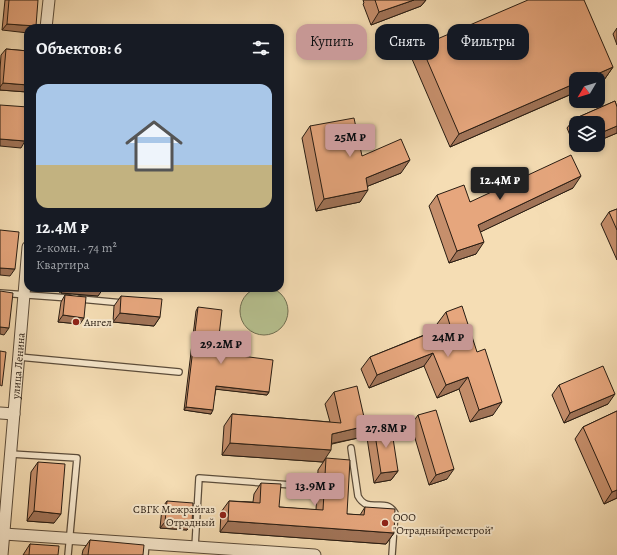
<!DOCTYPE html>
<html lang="ru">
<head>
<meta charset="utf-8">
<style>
  body { margin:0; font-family:Alegreya,serif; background:#242831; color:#f1f3f6; height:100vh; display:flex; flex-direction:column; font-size:15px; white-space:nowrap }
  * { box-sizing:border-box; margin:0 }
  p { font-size:13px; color:#9ea1a6 }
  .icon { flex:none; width:22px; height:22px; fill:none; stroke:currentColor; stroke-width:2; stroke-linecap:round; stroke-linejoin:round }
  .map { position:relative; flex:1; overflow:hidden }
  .sheet { position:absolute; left:24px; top:24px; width:260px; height:268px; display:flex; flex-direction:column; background:#171b24; border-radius:12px; box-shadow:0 2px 6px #0003 }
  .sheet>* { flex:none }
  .guide { position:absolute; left:296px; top:24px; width:261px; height:36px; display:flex; gap:8px }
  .needle { width:26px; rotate:232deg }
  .controls { position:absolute; left:569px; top:72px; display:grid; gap:8px }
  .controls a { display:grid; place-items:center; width:36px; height:36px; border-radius:8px; background:#171b24; box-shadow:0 2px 6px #0003; font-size:20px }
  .price { position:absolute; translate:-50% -34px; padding:0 9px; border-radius:4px; background:#c59692; color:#111; font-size:13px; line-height:26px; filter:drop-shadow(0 1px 2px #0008) }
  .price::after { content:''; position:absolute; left:50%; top:24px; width:12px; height:9px; margin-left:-6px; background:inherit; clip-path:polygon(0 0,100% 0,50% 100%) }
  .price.active { background:#222; color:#fff }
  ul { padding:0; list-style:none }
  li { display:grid; align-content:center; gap:8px; height:212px; padding:0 12px }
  li span { display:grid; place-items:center; height:124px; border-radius:12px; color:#555 }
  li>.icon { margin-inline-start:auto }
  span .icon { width:72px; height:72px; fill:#fffc; stroke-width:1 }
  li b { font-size:17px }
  h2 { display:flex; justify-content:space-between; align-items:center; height:48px; padding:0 12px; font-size:17px }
  .chip { padding:0 14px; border-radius:12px; background:#171b24; box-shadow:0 2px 6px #0003; font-size:14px; line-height:36px }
  .chip.active { background:#c59692; color:#111 }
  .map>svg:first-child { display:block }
</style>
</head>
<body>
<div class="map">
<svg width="617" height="555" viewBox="0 0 617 555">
  <rect width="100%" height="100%" fill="#f5ddb4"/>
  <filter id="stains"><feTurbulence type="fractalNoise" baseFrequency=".005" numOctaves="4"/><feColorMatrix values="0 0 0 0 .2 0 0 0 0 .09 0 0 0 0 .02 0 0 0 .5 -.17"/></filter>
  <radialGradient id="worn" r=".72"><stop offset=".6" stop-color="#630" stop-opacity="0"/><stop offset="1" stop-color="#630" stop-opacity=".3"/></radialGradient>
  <circle fill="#b7c291" stroke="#706f52" cx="264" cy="311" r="24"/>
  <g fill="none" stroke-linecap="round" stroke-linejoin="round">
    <g stroke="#5b4c3a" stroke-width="8">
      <g id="service">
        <polyline points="0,293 69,298"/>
        <polyline points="80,299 123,303"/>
        <polyline points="19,357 179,372"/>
        <path d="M351 448 358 496C368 515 385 496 395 513L392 555"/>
        <polyline points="11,454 77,458 68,555"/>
        <polyline points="195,547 199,478 292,485"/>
        <polyline points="145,555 146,543"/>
      </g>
    </g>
    <g stroke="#5b4c3a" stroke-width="13">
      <g id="minor">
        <polyline points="46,28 49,0"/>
        <polyline points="0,413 14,414"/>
        <polyline points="4,534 315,555"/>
        <path id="s1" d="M2 555 28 247"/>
      </g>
    </g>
    <use href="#service" stroke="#f8e9ce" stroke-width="5.5"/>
    <use href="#minor" stroke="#f8e9ce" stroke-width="11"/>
  </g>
  <g fill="#c68f6c" stroke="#281c12">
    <polygon points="5,0 38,0 2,30"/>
    <polygon points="363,0 426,0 421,6 371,25 363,4 364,3"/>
    <polygon points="617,28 617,45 613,34"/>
    <polygon points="421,46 613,67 604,80 450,147 412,59"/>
    <polygon points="6,49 28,51 28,90 27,92 0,90 0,70 1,55"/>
    <polygon points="615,101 617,107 617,133 598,141 598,123 576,123 576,145 588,145 576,150 567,128 574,119"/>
    <polygon points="310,126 362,156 401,173 368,186 360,202 316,211 302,138"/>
    <polygon points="573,188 480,232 476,254 449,263 429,206 437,195 470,202"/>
    <polygon points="617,209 617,260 601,224 609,212"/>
    <polygon points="60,288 103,288 98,296 61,293 62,292 59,292"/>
    <polygon points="65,295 80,324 58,322 61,302"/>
    <polygon points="121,296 160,317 154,326 113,322 114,306"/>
    <polygon points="198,307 217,353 269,392 267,395 216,389 211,414 184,410 196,311"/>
    <polygon points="446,312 493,415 470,422 459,389 437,398 424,366 369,388 361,369 370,357 439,329 437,324"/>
    <polygon points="559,385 608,404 564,423 552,395"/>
    <polygon points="334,392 366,426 358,438 332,444 323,462 222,455 224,426 232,414 330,422 325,404"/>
    <polygon points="617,411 617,498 604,504 575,439 583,427"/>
    <polygon points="418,415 447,479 429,485 411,425"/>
    <polygon points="374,428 398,471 391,480 374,483 367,438"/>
    <polygon points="326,458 347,514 360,515 365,507 394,533 386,544 220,532 221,512 229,501 253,502 254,494 261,483 279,507 316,510 318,470"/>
    <polygon points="38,462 54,523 27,521 31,472"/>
    <polygon points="167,501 192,524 187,530 160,528 162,508"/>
    <polygon points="90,540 143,555 82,555 83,550"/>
    <polygon points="30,544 58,555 23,555"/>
  </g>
  <g fill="#a17458" stroke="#281c12">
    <polygon points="414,0 426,0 421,6 371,25 379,12"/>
    <polygon points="7,24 36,26 34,28 28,28 28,33 2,30"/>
    <polygon points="613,67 604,80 598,83 598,79 586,79"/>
    <polygon points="3,83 28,85 28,90 27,92 0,90 0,87"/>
    <polygon points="576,83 576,92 450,147 459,134"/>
    <polygon points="617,126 617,133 598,141 598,134"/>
    <polygon points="0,139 25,141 21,148 0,146"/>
    <polygon points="580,145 588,145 576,150"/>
    <polygon points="410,160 401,173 358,190 366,178"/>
    <polygon points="581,176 573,188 470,237 478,225"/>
    <polygon points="368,190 360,202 316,211 324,199"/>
    <polygon points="484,242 476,254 449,263 457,251"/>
    <polygon points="0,268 15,269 10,276 0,275"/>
    <polygon points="62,288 64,288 62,292 59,292"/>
    <polygon points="65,288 85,288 103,289 98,296 61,293"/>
    <polygon points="120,313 160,317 154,326 113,322"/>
    <polygon points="63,315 84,318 80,324 58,322"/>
    <polygon points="0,327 9,328 4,335 0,334"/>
    <polygon points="433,353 424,366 369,388 377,375"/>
    <polygon points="468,377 459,389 437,398 446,385"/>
    <polygon points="216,386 269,392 267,395 214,389"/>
    <polygon points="615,394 608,404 564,423 570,413"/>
    <polygon points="502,402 493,415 470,422 479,410"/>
    <polygon points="186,407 213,410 211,414 184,410"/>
    <polygon points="366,426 358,438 324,445 332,434"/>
    <polygon points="230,443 331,450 323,462 222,455"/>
    <polygon points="454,469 447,479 429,485 436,475"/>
    <polygon points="398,471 391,480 374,483 381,473"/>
    <polygon points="617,490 617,498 604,504 612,492"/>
    <polygon points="34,511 61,514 54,523 27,521"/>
    <polygon points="228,521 394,533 386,544 220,532"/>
    <polygon points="165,522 192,524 187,530 160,528"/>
  </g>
  <g fill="#e6a67d" stroke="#281c12">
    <polygon points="9,0 38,0 36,26 7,24"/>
    <polygon points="375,0 414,0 379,12"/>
    <polygon points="528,0 584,0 613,67 586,79 576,79 576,83 459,134 421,46"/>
    <polygon points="6,49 28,51 28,85 3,83"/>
    <polygon points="615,101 617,107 617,126 598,134 598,123 576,123 576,124 574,119"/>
    <polygon points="0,105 28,107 25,141 0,139"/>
    <polygon points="354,118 362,156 401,139 410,160 366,178 368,190 324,199 310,126"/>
    <polygon points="571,155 581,176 478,225 484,242 457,251 437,195 464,185 470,202"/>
    <polygon points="617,209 617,230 609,212"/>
    <polygon points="0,230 19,232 15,269 0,268"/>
    <polygon points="85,288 103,288 103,289"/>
    <polygon points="0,291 13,293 9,328 0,327"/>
    <polygon points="65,295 86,297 84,318 63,315"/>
    <polygon points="121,296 162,299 160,317 120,313"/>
    <polygon points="462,306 477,352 485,349 502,402 479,410 468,377 446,385 433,353 377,375 370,357 450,325 446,312"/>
    <polygon points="198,307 222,310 217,353 273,360 269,392 216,386 213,410 186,407"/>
    <polygon points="0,351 6,352 2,386 0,385"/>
    <polygon points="603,366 615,394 570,413 559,385"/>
    <polygon points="357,386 366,426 332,434 331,450 230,443 232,414 341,423 334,392"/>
    <polygon points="436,410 454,469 436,475 418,415"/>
    <polygon points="617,411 617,490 612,492 583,427"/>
    <polygon points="391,425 398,471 381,473 374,428"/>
    <polygon points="326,458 350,460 347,514 364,515 365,507 395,509 394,533 228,521 229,501 260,503 261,483 281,484 279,507 323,510"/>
    <polygon points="38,462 65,464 61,514 34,511"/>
    <polygon points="167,501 193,503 192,524 165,522"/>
    <polygon points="90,540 144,545 143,555 88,555"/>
    <polygon points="30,544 59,546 58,555 29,555"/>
  </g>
  <g fill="#8f2418" stroke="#f8e9ce" stroke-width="1.5">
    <circle cx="76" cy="322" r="4"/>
    <circle cx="223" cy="515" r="4"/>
    <circle cx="385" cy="523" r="4"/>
  </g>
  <g text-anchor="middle" stroke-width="4" stroke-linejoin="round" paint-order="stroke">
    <g font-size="11" fill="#281c12" stroke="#f8e9ce" text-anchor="start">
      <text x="84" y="326">Ангел</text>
      <text x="215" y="513" text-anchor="end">СВГК Межрайгаз<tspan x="215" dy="13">Отрадный</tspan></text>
      <text x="393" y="521">ООО<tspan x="393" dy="13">"Отрадныйремстрой"</tspan></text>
    </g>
    <g font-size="11" fill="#281c12" stroke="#f8e9ce">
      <text dy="4" stroke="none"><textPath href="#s1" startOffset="190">улица Ленина</textPath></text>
    </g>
  </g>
  <rect width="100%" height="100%" filter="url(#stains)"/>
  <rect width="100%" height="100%" fill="url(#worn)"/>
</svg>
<div class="controls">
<a><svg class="needle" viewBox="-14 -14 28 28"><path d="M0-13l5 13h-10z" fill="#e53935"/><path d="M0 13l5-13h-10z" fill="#9ea1a6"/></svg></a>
<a><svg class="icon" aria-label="layers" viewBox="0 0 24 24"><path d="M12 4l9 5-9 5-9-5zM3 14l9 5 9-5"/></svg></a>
</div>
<b class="price" style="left:350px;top:158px">25M ₽</b>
<b class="price active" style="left:500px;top:201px">12.4M ₽</b>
<b class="price" style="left:448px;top:358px">24M ₽</b>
<b class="price" style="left:221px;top:365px">29.2M ₽</b>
<b class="price" style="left:386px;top:449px">27.8M ₽</b>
<b class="price" style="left:315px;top:507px">13.9M ₽</b>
<div class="guide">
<a class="chip active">Купить</a>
<a class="chip">Снять</a>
<a class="chip">Фильтры</a>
</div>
<section class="sheet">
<h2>Объектов: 6<svg class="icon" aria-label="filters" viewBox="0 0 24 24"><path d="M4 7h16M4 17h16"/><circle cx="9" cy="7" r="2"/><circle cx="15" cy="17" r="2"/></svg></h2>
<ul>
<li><span style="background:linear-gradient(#a9c7e8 65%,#c2b280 0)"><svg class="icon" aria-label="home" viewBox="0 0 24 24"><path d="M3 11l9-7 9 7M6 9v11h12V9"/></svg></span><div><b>12.4M ₽</b><p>2-комн. · 74 m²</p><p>Квартира</p></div></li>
</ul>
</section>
</div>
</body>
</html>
